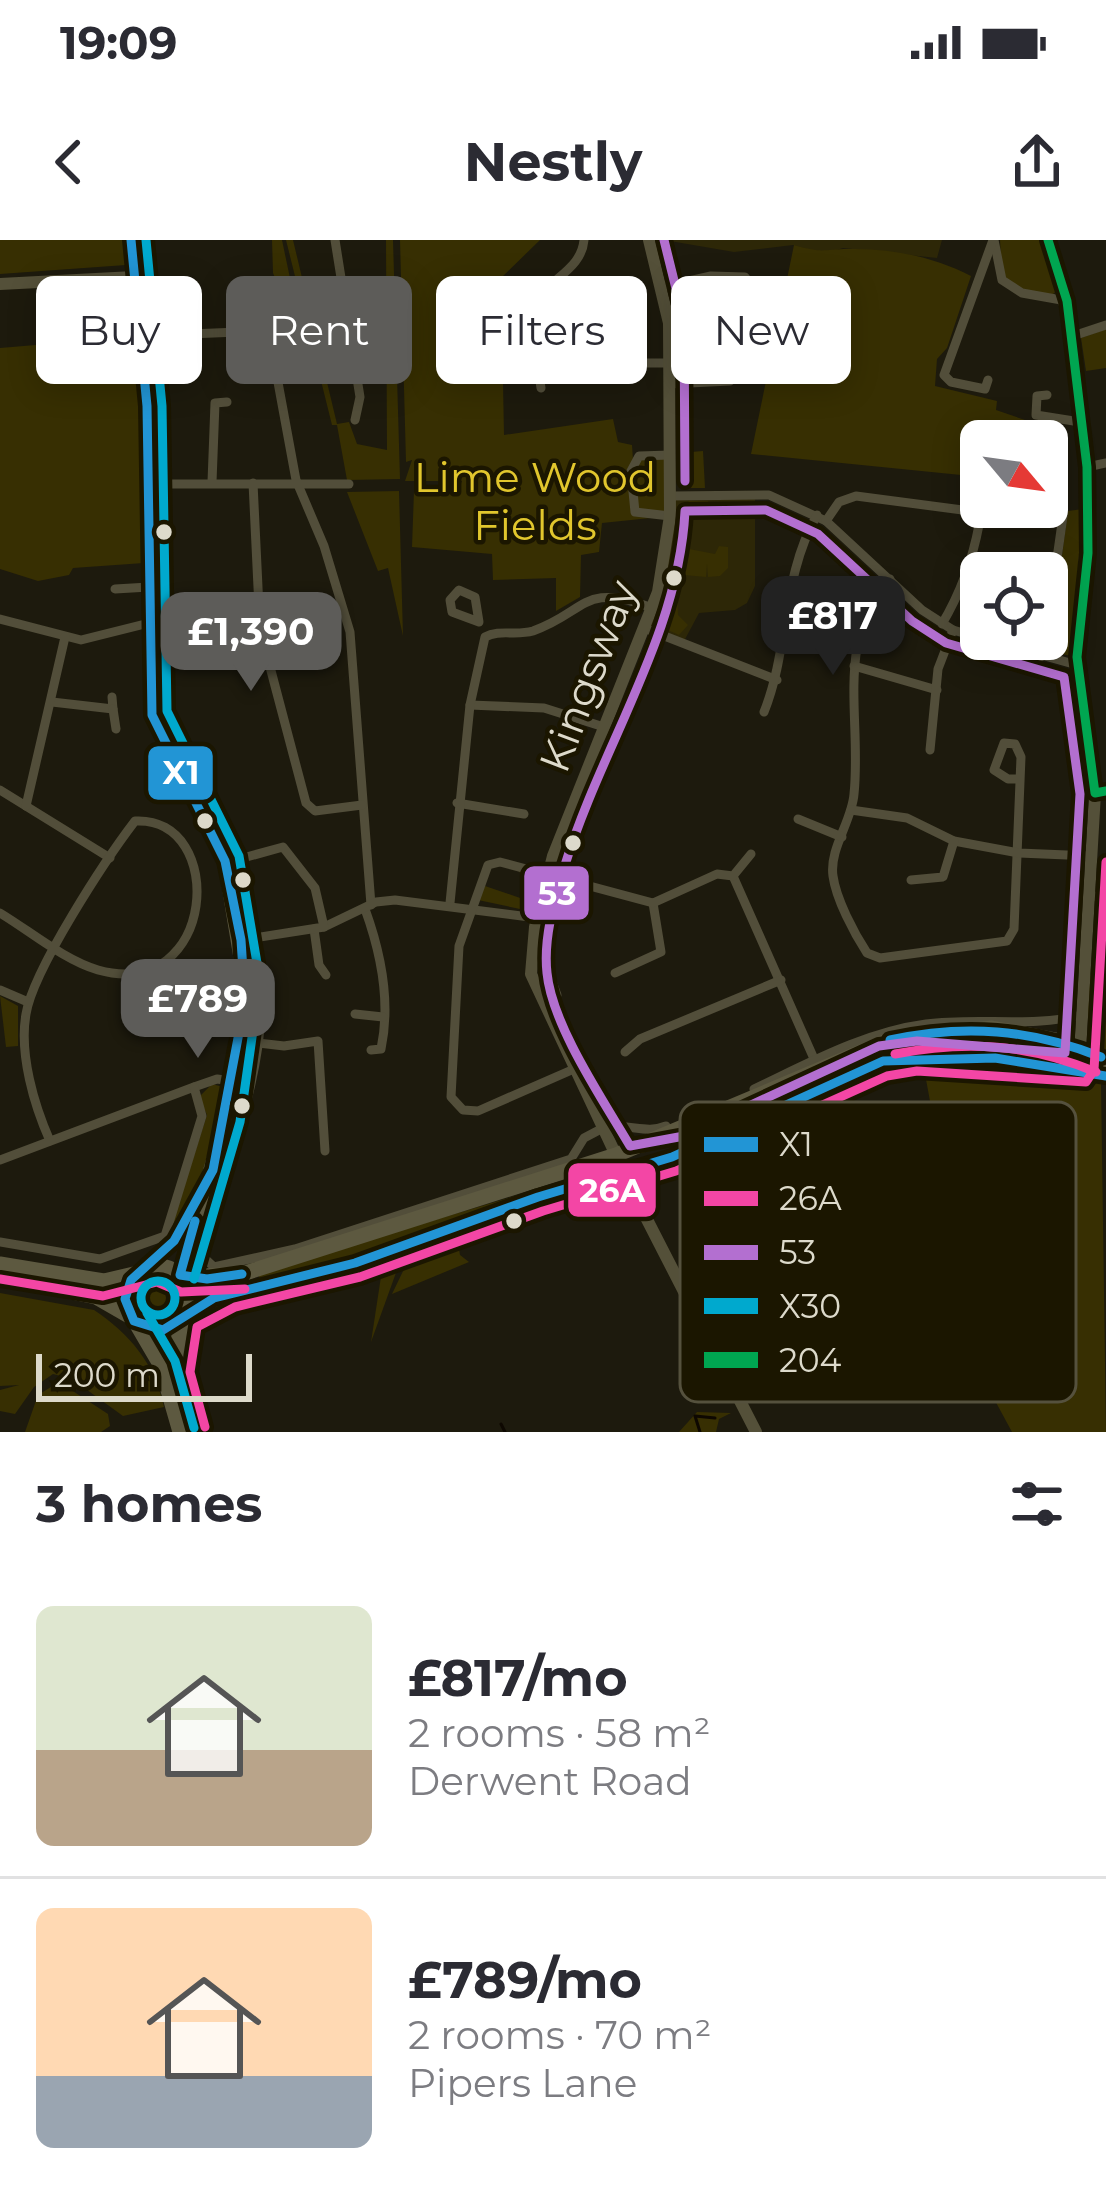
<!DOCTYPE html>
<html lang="en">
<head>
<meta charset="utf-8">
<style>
  body { margin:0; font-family:Montserrat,sans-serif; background:#f2f2f3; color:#2b2b33; height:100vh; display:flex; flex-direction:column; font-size:45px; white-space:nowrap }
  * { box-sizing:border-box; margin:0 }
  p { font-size:39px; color:#7c7c81 }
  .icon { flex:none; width:66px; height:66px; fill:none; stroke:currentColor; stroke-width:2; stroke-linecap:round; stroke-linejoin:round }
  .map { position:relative; height:1192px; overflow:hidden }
  .panel { display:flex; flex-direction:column; background:#fff; flex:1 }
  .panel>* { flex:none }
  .hud { position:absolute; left:36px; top:36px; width:1035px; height:108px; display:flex; gap:24px }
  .needle { width:78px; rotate:119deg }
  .tools { position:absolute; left:960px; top:180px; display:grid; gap:24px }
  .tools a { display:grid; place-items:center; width:108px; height:108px; border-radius:18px; background:#fff; box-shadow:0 6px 30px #0003; font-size:60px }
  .scale { position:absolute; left:36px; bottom:30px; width:216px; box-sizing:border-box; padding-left:12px; border:6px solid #dddacb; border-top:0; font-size:33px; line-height:42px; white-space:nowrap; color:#dddacb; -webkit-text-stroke:9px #1b1600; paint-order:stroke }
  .price { position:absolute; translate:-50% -102px; padding:0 27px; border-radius:24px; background:#5d5c59; color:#fff; font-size:39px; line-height:78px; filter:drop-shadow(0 3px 6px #0008) }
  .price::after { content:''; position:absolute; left:50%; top:72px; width:36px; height:27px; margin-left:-18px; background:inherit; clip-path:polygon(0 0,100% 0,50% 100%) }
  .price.selected { background:#222; color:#fff }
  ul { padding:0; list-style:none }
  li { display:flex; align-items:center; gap:36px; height:300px; padding:0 36px }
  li+li { border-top:3px solid #e1e1e2 }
  li span { display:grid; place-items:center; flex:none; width:336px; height:240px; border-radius:18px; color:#555 }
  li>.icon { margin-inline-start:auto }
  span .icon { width:144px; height:144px; fill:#fffc; stroke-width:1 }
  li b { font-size:51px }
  h2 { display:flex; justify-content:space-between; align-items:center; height:144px; padding:0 36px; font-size:51px }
  .tag { padding:0 42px; border-radius:18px; background:#fff; box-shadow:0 6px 30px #0003; font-size:42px; line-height:108px }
  .tag.selected { background:#5d5c59; color:#fff }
  .status { display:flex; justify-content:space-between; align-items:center; height:84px; padding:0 60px; background:#fff; direction:ltr }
  .status svg { height:33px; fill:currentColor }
  header { display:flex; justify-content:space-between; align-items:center; height:156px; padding:0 36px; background:#fff; font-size:54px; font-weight:700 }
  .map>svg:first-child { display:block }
</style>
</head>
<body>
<div class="status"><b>19:09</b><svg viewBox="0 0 49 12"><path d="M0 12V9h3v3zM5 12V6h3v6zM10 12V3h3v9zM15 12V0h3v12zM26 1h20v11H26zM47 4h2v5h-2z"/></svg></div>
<header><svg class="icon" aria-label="back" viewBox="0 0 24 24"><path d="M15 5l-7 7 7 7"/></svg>Nestly<svg class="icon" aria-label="share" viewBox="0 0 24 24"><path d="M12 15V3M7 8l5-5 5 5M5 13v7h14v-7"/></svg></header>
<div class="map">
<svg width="1106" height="1192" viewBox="0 0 1106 1192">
  <rect width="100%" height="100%" fill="#1d1a0d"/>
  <g fill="#2d2707">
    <polygon points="664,0 942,0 937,18 843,8 823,14 793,5 734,12"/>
    <polygon points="755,255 755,346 747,363 735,370 699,373 683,403 644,388 658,352 671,256"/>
  </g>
  <g fill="#372f02">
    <polygon points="0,0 123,0 126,25 0,34"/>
    <polygon points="272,0 282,0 304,105 273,33"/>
    <polygon points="286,0 293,0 337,184 349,182 357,204 387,210 386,0 393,0 400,239 347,240 337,185 332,185"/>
    <polygon points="400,0 540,0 501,38 504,195 613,179 618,202 632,205 633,220 670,215 670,276 602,283 599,312 581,315 580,357 556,371 556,338 493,340 492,314 412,307 414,251 460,246 462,241 405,241 412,220 406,222"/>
    <polygon points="1000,0 1045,0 1057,51 1049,57 1024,50 1002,35"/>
    <path d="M794 5C825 14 822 9 849 9 891 8 934 17 971 36L947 108 937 119 935 146 997 161 996 170 1025 180V201H981V237L751 214Z"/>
    <polygon points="1106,89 1106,128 1086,131 1081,98"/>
    <polygon points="142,96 144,323 73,328 69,335 38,341 0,329 0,108"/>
    <polygon points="703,211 705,248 687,248 677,242 678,213"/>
    <polygon points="399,251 403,396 388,328 378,331 347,252"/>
    <polygon points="689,261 708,261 708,270 692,275 684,308 715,314 719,306 728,307 728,328 720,336 708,337 707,324 706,337 673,334 679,274"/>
    <polygon points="1083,269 1083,337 1071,416 1049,411 1068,271"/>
    <polygon points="677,348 678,375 688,385 679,395 661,387 658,376 667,349"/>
    <polygon points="518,631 538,638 531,658 520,669 478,660 485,646 523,659 523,635"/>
    <polygon points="1098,672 1104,674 1106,731 1094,723"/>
    <polygon points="1106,733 1106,812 1088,804 1088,735"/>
    <polygon points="0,756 18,766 18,806 6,807"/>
    <polygon points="968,791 1070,813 1066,818 909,810 881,816 692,902 636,914 872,809"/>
    <polygon points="923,823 1101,842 1106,1192 1012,1192 986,1144 955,1139 935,1142 917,1106 841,1104 757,1118 725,1117 684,1038 764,1008 792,985 845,974 952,929 934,883"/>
    <path d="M212 844 223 847 224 854C212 907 204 957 167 999L207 875 199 857Z"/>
    <polygon points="595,932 350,1017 261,1040 257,1033"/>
    <polygon points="456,992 460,1015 469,1022 392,1054 405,1027 401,1012"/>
    <polygon points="395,1013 397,1030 371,1102 384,1017"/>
    <circle cx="156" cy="1059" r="24"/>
    <path d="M0 1053 94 1070C130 1094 155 1124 164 1167L123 1176 72 1139 53 1134 34 1147 15 1174 0 1171V1150L19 1145 0 1146Z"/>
    <polygon points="59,1142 108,1174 110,1186 101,1192 25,1192 38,1155"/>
    <polygon points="697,1172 731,1173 719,1179 716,1192 679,1192"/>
  </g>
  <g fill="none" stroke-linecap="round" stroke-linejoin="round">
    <g stroke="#0e0801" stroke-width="3">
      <polyline points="501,1184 505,1192"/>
      <polyline points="700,1192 695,1176 715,1178"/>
    </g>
    <g stroke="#524e3a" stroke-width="9">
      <polyline points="335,0 360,157 355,180"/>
      <polyline points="994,0 1002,40 1022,53 1067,61"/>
      <polyline points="662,47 711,36 745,37 753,47 730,141 669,144"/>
      <polyline points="158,69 159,79 177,84 179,95"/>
      <polyline points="142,96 261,91 270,99 296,240 324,306 350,392 371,665"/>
      <polyline points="1073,96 1106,85"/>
      <polyline points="536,107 639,123 670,123"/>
      <polyline points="988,140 985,149 951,142 944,135 993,0"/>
      <path d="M541 148C538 124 528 92 534 70 543 39 581 33 584 0"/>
      <polyline points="1047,155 1037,156 1036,175 1080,182"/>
      <polyline points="670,215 639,216 631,231 635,272 670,276"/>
      <polyline points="1087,227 1106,223"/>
      <polyline points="212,242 215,163 227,162"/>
      <polyline points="253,243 260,389 306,563 315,571 362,565"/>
      <polyline points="148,244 349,244"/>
      <polyline points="671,256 769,255 826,281 922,370 953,390 1077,425"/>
      <path d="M826 281 839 262 856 256 970 271 979 285C972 322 961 352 942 384"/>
      <path d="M890 339C834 399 862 479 854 554 852 581 829 609 833 636 836 659 854 693 867 713L880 718 1007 701 1014 689 1021 517 1015 504 1004 503 994 530 1008 539H1020"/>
      <polyline points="115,349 149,347"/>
      <polygon points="459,350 475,357 479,382 452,372 450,360"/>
      <polyline points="0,379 81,400 149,383"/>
      <polyline points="644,388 777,440"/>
      <polyline points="1047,389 1063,276"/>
      <polyline points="1041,417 1045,399"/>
      <polyline points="854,426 937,450"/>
      <polyline points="52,462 113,469 112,457"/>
      <polyline points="470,465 544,468 604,487"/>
      <polyline points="113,469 116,489"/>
      <path d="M764 472C790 407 781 338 817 275"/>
      <polyline points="930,510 938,429 953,390"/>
      <polyline points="0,550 110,618"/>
      <polyline points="457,563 524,574"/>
      <polyline points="26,566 65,397"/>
      <polyline points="851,570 907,578 954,601 1019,613 1091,616"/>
      <polyline points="798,579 842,597"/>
      <polyline points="733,636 815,821"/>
      <polyline points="911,640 943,637 954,601"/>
      <polyline points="1090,656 1106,657"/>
      <path d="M450 663 470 465 485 397C499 389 516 396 533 391 587 372 582 341 652 368"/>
      <path d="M365 669C381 713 391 762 381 809L371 810"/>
      <path d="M0 673C30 691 64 720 98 730 217 763 228 576 135 581 106 619 33 730 26 774 19 814 34 865 50 901"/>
      <polyline points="324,687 376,662 395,660 537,678"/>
      <polyline points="535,687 546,689 543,717 557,755"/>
      <polyline points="314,689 319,725 326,735"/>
      <polyline points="615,733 661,712 653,663"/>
      <polyline points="0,750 28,762"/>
      <polyline points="355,774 383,777"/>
      <polyline points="240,801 284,806 318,801 325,911"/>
      <polyline points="625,812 640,799 781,740"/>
      <polyline points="574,829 478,871 463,870 451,857 459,706 488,625 500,622 653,663 717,634 733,636 751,614"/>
      <path d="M754 849C809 823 865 792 926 784 979 777 1030 788 1082 775"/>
      <path d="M604 890C626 881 644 895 666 886"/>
      <polyline points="0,920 194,847 217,839 232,841"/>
      <path d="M198 971 213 973C235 901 265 823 261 746 259 704 242 660 243 618L283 607 315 648 324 687 241 700"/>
      <polyline points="0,1002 100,1019 165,996 202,876 194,847"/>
      <polyline points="188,1003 214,1027 295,1009 571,919 584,898 603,888"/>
      <path d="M204 1192C192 1168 180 1120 190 1094 196 1080 217 1072 228 1063L230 1053"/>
    </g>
    <g stroke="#545039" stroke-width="12">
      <polyline points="649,0 669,83 670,276 658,352 553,616 535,687 531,734 637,960 756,1192"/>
      <polyline points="1048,0 1073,96 1089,264 1077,417 1095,553 1079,829"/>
      <polyline points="0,44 134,37"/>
    </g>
    <g stroke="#5d5940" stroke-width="15">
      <polyline points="131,0 147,166 152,475 225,621 245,742 226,878 180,1035"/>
      <polyline points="0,1024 104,1041 138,1033"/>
      <circle cx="158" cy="1058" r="32"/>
      <polyline points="144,1029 174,1001 187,980"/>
      <polyline points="0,1037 96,1057 129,1076"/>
      <polyline points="182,1037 242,1034 616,915 892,799 992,788 1056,800 1106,820"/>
      <path d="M185 1076 230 1053 355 1023 538 957 672 917 883 821C944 809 1046 819 1106 836"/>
      <polyline points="182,1080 174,1122 191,1192"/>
      <polyline points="137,1085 161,1126 180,1192"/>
    </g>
    <g stroke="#1b1600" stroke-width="18">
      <g id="bus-1">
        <polyline points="131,0 147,166 152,475 225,621 241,700 245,761 213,930 174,1001 131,1040 125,1059 134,1081 163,1090 214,1058 355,1023 538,957 672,917 883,821 995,818 1106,836"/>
        <path d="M890 800C964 784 1031 789 1101 817"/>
        <polyline points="195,981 180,1035 207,1039 242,1034"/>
      </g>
    </g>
    <g stroke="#1b1600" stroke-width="18">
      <g id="bus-2">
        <path d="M895 814C966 800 1029 804 1096 832"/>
        <polyline points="0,1039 103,1056 157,1042 181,1052 245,1049"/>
        <polyline points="205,1187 190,1132 197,1087 235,1067 360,1037 543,971 676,931 887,836 917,831 1086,842 1094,830 1106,622"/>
      </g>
    </g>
    <g stroke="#1b1600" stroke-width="18">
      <g id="bus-3">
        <polyline points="664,0 684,81 685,241"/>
        <path d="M766 270 818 294 912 381 946 403 1064 437 1080 554 1065 813 917 801 879 806 684 896 630 906C603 860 552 785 547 733 543 697 555 659 565 625 601 507 679 395 685 271Z"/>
      </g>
    </g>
    <g stroke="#1b1600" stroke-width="18">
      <g id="bus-4">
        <polyline points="146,0 162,166 167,471 239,616 260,741 240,882 194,1039"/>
        <circle cx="158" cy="1058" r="17"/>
        <polyline points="147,1073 175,1121 194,1188"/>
      </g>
    </g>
    <g stroke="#1b1600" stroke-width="18">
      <polyline id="bus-5" points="1048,0 1067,61 1087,227 1088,313 1077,417 1095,553 1106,551"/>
    </g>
    <use href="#bus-1" stroke="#2295d5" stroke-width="9"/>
    <use href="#bus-2" stroke="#f346a5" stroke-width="9"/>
    <use href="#bus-3" stroke="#b36fd0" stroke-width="9"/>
    <use href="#bus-4" stroke="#00a9ce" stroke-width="9"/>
    <use href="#bus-5" stroke="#00a651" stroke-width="9"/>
  </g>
  <g fill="#dddacb" stroke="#1b1600" stroke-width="4.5">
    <circle cx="164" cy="292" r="10"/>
    <circle cx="674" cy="338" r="10"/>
    <circle cx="205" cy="581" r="10"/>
    <circle cx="573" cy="603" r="10"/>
    <circle cx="243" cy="640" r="10"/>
    <circle cx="242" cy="866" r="10"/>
    <circle cx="514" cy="981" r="10"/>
  </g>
  <g text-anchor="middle" stroke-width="9" stroke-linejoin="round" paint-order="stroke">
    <g font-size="42" fill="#e1c62d" stroke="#1b1600">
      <text x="535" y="252">Lime Wood<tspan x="535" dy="48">Fields</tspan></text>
    </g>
    <g font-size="42" fill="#dddacb" stroke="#1b1600">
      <text transform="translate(588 436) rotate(-69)" y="15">Kingsway</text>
    </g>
  </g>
  <rect x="680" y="862" width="396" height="300" rx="18" fill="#1b1600" stroke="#55513d" stroke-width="3"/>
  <rect x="704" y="897" width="54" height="15" fill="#2295d5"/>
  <rect x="704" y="951" width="54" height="15" fill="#f346a5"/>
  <rect x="704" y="1005" width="54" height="15" fill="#b36fd0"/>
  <rect x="704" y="1058" width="54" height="16" fill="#00a9ce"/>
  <rect x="704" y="1112" width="54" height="16" fill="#00a651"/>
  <g font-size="33" fill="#dddacb">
    <text x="779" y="916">X1</text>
    <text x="779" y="970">26A</text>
    <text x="779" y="1024">53</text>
    <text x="779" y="1078">X30</text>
    <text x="779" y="1132">204</text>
  </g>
  <g stroke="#1b1600" stroke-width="4.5">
    <rect x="146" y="504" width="69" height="58" rx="12" fill="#2295d5"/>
    <rect x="522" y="624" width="69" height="58" rx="12" fill="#b36fd0"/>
    <rect x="566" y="921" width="92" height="58" rx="12" fill="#f346a5"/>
  </g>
  <g font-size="33" text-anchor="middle" font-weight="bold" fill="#fff">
    <text x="181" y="544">X1</text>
    <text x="557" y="665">53</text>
    <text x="612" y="962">26A</text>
  </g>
</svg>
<div class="tools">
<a><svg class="needle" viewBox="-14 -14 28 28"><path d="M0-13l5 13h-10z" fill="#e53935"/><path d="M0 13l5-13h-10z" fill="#7c7c81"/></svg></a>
<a><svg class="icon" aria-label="locate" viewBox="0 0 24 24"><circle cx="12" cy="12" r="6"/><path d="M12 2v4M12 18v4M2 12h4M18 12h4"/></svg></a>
</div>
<div class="scale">200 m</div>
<b class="price selected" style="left:833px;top:438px">£817</b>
<b class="price" style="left:251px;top:454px">£1,390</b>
<b class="price" style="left:198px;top:821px">£789</b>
<div class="hud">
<a class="tag">Buy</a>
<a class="tag selected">Rent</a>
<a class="tag">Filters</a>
<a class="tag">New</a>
</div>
</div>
<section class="panel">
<h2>3 homes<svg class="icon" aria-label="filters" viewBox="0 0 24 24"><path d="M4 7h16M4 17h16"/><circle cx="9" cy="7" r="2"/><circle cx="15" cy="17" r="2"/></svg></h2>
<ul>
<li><span style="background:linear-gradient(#dfe7d0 60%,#b9a48a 0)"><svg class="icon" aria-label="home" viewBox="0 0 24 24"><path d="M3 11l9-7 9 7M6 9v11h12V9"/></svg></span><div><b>£817/mo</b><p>2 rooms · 58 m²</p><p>Derwent Road</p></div></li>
<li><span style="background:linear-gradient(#ffd9b3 70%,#9aa5b1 0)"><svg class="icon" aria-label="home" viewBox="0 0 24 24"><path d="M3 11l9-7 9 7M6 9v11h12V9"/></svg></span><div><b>£789/mo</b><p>2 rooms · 70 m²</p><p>Pipers Lane</p></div></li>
</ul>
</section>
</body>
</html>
